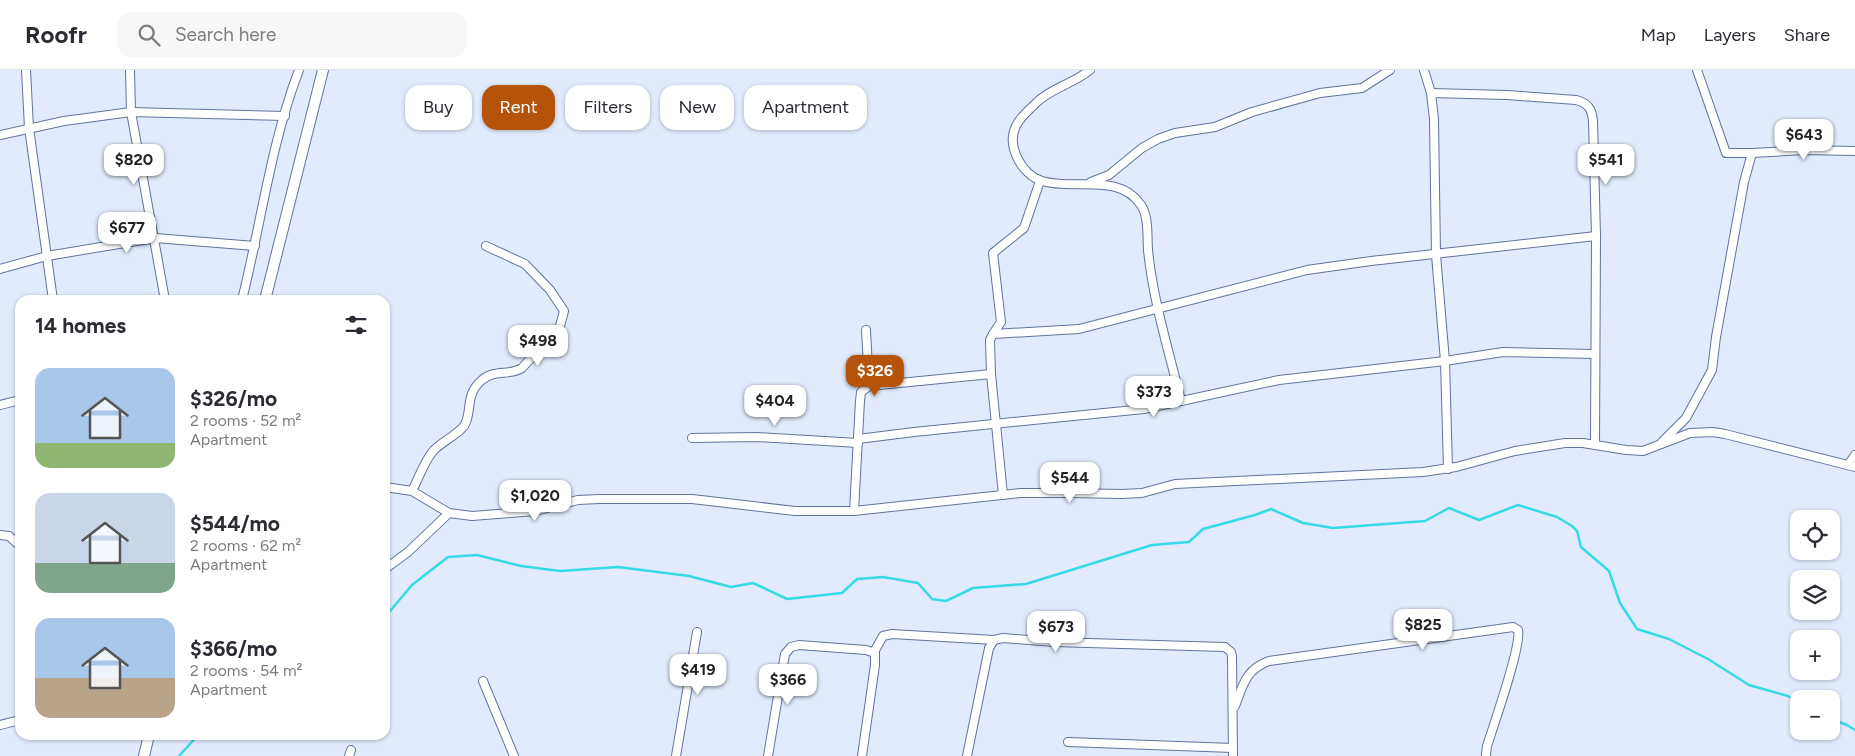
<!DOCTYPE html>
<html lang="en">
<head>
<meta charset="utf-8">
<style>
  body { margin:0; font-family:Figtree,sans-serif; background:#f7f7f7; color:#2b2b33; height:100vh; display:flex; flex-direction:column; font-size:19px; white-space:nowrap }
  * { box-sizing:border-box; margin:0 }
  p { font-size:16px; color:#7c7c81 }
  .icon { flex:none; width:28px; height:28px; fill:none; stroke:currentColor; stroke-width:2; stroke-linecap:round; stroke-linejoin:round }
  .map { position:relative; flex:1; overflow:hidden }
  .sheet { position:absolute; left:15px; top:225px; width:375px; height:445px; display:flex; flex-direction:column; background:#fff; border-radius:15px; box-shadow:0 1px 4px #0004 }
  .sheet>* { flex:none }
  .top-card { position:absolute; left:405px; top:15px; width:475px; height:45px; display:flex; gap:10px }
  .controls { position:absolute; left:1790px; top:440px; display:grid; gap:10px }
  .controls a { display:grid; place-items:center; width:50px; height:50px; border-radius:10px; background:#fff; box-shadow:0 1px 4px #0004; font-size:25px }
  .price { position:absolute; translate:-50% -42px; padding:0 11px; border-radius:10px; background:#fff; color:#222; font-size:16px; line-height:32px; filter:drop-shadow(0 1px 2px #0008) }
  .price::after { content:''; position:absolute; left:50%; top:30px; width:15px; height:11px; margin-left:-8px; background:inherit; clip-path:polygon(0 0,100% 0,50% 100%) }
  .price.selected { background:#b45309; color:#fff }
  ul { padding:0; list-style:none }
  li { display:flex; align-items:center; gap:15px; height:125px; padding:0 20px }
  li span { display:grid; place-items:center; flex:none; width:140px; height:100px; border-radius:15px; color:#555 }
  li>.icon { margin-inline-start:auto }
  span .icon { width:60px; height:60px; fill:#fffc; stroke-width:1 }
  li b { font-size:21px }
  h2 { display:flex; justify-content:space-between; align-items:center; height:60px; padding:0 20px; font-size:21px }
  .pill { padding:0 18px; border-radius:15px; background:#fff; box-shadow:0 1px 4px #0004; font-size:18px; line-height:45px }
  .pill.selected { background:#b45309; color:#fff }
  header { display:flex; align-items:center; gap:30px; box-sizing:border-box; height:70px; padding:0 25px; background:#fff; border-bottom:1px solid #e1e1e2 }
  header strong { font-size:24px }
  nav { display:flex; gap:28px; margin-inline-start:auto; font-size:18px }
  .search { width:350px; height:45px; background:#f7f7f7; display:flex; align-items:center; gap:12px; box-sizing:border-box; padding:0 18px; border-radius:15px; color:#7c7c81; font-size:19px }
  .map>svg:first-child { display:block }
</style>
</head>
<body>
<header>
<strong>Roofr</strong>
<div class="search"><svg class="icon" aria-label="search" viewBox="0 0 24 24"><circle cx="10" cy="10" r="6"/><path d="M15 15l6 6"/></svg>Search here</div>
<nav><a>Map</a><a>Layers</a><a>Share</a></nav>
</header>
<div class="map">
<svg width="1855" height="686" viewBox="0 0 1855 686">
  <rect width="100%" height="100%" fill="#e1ebfd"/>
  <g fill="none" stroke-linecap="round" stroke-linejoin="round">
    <g stroke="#36dae7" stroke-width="2.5">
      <polyline points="385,547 412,515 448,487 477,485 521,496 560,501 618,497 689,506 731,517 753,513 787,529 842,523 857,509 883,507 918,513 932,529 946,531 973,518 1026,514 1152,475 1189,472 1203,459 1255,445 1271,439 1303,453 1333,458 1425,451 1449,438 1479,450 1518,435 1557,447 1572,456 1577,461 1581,477 1609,501 1620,533 1637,559 1669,569 1708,589 1749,615 1788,626 1799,632"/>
      <polyline points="1831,649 1847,655 1855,660"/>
      <polyline points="179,686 198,665"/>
    </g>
    <g stroke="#5f749d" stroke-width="10">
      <g id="street">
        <polyline points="26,0 29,58 53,230"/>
        <polyline points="130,0 131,42 165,230"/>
        <path d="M1090 0C1073 14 1051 18 1036 33 1029 40 1020 47 1016 56 1006 76 1022 105 1042 111 1074 121 1119 102 1141 135 1149 147 1147 166 1148 180 1153 231 1169 281 1181 331"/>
        <polyline points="1424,0 1431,23 1434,49 1436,185 1445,291 1448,399"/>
        <path d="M1431 23 1507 25 1576 30C1588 33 1592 39 1593 51L1596 166 1595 375"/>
        <polyline points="0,65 64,51 131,42 285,46"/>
        <polyline points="1752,83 1805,80 1855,81"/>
        <polyline points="1091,112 1109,105 1142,78 1158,69 1175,63 1215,57 1252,42 1320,23 1362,18 1390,0"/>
        <polyline points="0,199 47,186 155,168 255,176"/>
        <path d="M242 230C261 154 271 73 299 0"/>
        <polyline points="866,260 869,316"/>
        <polyline points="993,264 1001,252 993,183 1024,158 1040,111"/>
        <polyline points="0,335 20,330"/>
        <polyline points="692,368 756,367 858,373"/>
        <polyline points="858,369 914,362 1144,339 1279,310 1445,291 1503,282 1595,284"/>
        <polyline points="1662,372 1686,348 1712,300 1716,267 1744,112 1752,83 1726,83 1697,0"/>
        <polyline points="1848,395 1855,385"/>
        <polyline points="385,417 412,421 449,443 472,446 535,441 578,430 599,429 692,429 795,441 854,441 1020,423 1067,423 1122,424 1142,423 1175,414 1423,402 1456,397 1515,381 1565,373 1583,373 1626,380 1643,381 1690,363 1713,362 1725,364 1855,397"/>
        <path d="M412 421C419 408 424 391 434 380 442 372 458 364 464 356 473 342 464 325 482 310 494 299 510 306 522 298L560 256 564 241 550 220 525 194 486 176"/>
        <polyline points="1003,425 991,304 990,270 993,264 1079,259 1307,200 1371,191 1596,166"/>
        <polyline points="854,441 860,331 861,322 869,316 991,304"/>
        <polyline points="0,465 9,466 20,476"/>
        <polyline points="385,499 408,482 449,443"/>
        <polyline points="874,582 883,566 892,564 994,570"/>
        <polyline points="483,611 514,686"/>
        <path d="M1235 636C1243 615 1246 599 1269 591L1513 557 1518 560C1522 575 1493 657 1487 676L1486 685"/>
        <polyline points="0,655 20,650"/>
        <polyline points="1068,672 1233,678"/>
        <polyline points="349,686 351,680"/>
        <polyline points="676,686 697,562"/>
        <polyline points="768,686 785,584 791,577 799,575 866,580 875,583 875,595 862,686"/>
        <polyline points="967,686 989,578 994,570 1003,568 1054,572 1225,577 1231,582 1232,586 1233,686"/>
      </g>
    </g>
    <g stroke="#5f749d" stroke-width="12">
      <g id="secondary">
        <polyline points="265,230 323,0"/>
        <polyline points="144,686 149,665"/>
      </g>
    </g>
    <use href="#street" stroke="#fff" stroke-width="8"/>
    <use href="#secondary" stroke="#fff" stroke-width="10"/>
  </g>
</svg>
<div class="controls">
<a><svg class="icon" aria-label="locate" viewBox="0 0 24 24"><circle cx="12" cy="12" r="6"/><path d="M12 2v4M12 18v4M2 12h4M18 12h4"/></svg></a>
<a><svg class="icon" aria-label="layers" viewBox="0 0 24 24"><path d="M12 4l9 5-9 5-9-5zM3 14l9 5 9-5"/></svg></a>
<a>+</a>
<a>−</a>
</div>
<b class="price" style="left:1804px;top:91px">$643</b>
<b class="price" style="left:134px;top:116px">$820</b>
<b class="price" style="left:1606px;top:116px">$541</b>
<b class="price" style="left:127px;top:184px">$677</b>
<b class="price" style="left:538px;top:297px">$498</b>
<b class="price selected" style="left:875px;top:327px">$326</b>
<b class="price" style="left:1154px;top:348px">$373</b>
<b class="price" style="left:775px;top:357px">$404</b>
<b class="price" style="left:1070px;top:434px">$544</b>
<b class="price" style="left:535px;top:452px">$1,020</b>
<b class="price" style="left:1423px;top:581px">$825</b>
<b class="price" style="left:1056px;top:583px">$673</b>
<b class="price" style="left:698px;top:626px">$419</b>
<b class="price" style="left:788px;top:636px">$366</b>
<div class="top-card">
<a class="pill">Buy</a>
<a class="pill selected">Rent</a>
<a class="pill">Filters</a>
<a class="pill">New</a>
<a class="pill">Apartment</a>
</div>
<section class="sheet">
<h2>14 homes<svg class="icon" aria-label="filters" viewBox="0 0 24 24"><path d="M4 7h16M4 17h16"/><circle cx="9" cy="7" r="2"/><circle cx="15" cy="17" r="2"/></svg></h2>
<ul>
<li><span style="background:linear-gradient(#a9c7e8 75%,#8fb573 0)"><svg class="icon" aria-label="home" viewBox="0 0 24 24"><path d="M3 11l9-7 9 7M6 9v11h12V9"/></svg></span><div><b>$326/mo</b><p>2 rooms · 52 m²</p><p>Apartment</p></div></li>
<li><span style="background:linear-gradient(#c9d6e8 70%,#7fa58c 0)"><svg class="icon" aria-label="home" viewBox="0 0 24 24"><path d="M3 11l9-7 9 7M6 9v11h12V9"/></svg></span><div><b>$544/mo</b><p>2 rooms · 62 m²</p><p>Apartment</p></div></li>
<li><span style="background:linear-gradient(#a9c7e8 60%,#b9a48a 0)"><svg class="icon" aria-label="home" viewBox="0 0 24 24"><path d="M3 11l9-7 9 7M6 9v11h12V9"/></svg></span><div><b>$366/mo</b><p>2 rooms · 54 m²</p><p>Apartment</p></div></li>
</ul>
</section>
</div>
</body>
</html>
